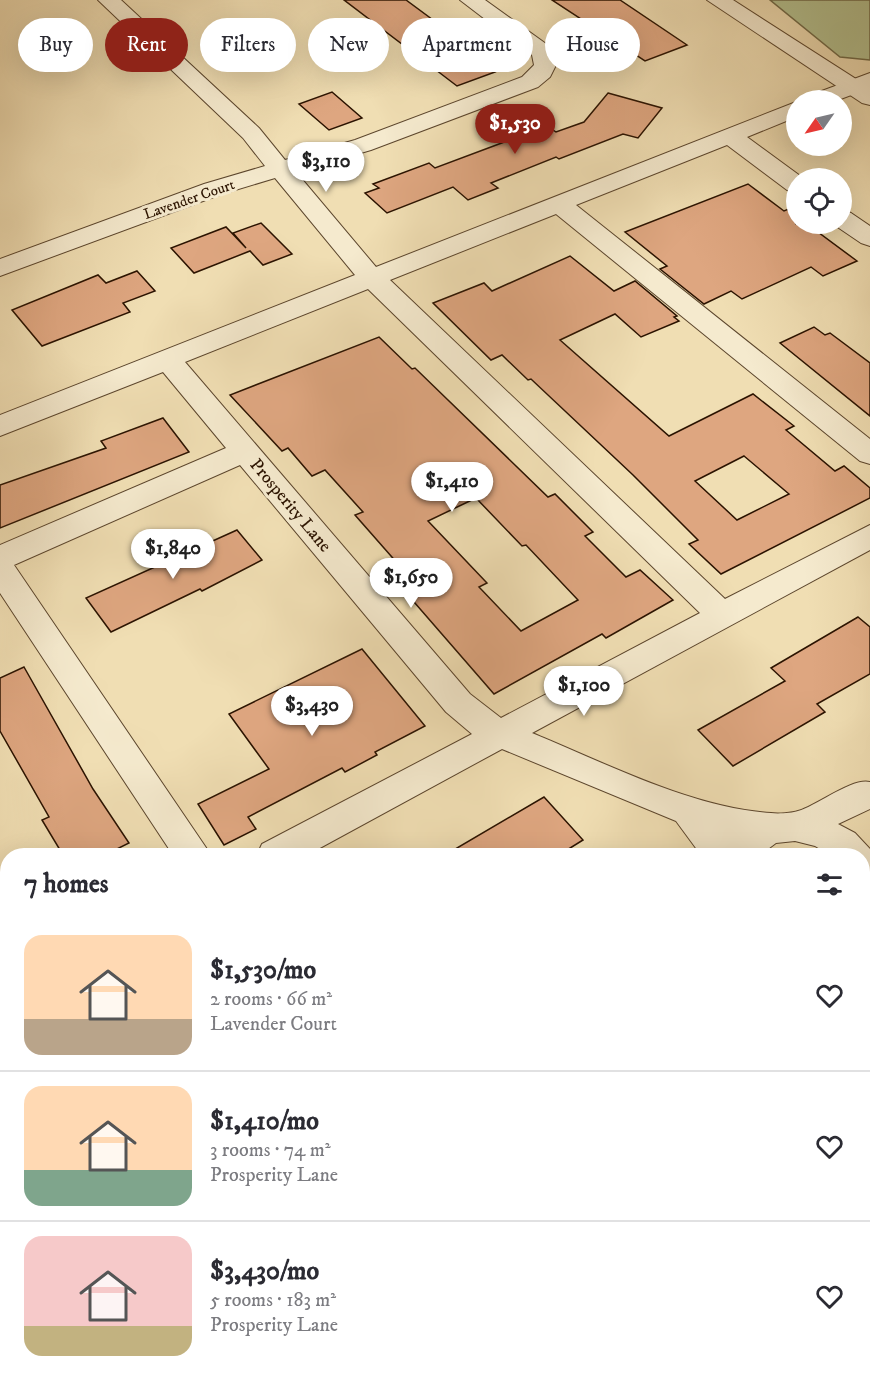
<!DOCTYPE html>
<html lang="en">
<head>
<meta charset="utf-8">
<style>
  body { margin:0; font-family:"IM FELL DW Pica",serif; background:#f7f7f7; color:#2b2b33; height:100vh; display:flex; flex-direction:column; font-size:22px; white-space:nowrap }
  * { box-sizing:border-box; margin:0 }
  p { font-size:20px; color:#7c7c81 }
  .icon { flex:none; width:33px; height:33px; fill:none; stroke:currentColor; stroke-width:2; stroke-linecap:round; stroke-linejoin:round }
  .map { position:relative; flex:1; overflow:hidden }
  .panel { position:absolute; left:0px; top:848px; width:870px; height:536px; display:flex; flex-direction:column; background:#fff; border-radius:24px 24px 0 0; box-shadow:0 6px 24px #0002 }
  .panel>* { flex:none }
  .guide { position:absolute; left:18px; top:18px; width:834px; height:54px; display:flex; gap:12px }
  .needle { width:39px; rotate:236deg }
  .controls { position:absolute; left:786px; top:90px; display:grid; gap:12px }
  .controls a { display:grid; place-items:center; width:66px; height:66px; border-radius:50%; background:#fff; box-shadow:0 6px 24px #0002; font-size:30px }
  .price { position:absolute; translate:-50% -51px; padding:0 14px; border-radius:21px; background:#fff; color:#222; font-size:20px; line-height:39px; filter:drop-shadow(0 2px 3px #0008) }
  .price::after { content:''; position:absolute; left:50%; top:36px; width:18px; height:14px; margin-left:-9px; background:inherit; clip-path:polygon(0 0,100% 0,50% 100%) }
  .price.on { background:#8f2418; color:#fff }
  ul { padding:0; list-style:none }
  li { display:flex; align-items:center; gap:18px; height:150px; padding:0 24px }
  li+li { border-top:2px solid #e1e1e2 }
  li span { display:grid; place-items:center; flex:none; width:168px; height:120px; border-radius:18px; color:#555 }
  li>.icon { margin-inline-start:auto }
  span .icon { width:72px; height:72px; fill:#fffc; stroke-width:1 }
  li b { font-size:26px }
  h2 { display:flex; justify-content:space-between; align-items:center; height:72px; padding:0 24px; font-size:26px }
  .chip { padding:0 21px; border-radius:27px; background:#fff; box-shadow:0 6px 24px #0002; font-size:21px; line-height:54px }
  .chip.on { background:#8f2418; color:#fff }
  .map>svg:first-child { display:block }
</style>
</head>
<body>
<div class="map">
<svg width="870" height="1382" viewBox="0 0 870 1382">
  <rect width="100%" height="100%" fill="#f0deb3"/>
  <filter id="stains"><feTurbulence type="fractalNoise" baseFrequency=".00333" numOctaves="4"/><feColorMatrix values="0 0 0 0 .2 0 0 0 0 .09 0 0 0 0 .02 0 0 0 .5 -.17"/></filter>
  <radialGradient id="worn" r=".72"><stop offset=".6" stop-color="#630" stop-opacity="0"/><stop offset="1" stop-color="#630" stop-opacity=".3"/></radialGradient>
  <polygon fill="#b4c291" stroke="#706a48" stroke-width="1.5" points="770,0 870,0 870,60 840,57"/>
  <g fill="#dea680" stroke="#2b1300" stroke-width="1.5" fill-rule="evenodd">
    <polygon points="344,0 406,0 448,31 453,30 488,56 479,60 495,72 457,86"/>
    <polygon points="552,0 620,0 687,45 645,61"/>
    <polygon points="332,92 362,118 329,130 299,104"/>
    <polygon points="608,93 662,108 638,138 623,134 559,159 556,157 491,183 498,188 468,200 453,187 387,213 365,193 379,188 373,184 429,163 435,168 547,126 556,132 584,122"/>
    <polygon points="748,184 784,211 796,206 796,224 807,224 857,261 823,276 811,267 742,299 731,291 704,304 660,269 667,266 625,232"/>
    <polygon points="261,223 292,254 263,265 250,251 194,273 171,248 226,227 246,248 233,233"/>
    <path d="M570 256 614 291 635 281 677 316 674 317 679 321 641 337 615 314 560 340 669 436 753 394 794 426 786 430 835 471 844 466 870 488V498L721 574 689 544 698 540 633 475 531 379 528 380 502 355 491 360 433 303 484 283 492 291ZM744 456 789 494 737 520 695 481Z"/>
    <polygon points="137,271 155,291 123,303 130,312 42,346 12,310 98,275 106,283"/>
    <polygon points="814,327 825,335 830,333 870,363 870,416 780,343"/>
    <path d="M379 337 412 369 415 368 548 497 555 494 593 532 585 536 626 577 640 570 673 600 606 638 602 634 494 694 401 587 413 581 355 515 363 512 325 470 312 476 288 448 282 451 230 395ZM476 498 522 546 526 545 578 600 521 631 479 587 487 583 428 521Z"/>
    <polygon points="163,418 189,452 0,528 0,485 106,448 101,441"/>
    <polygon points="237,530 262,560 202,591 200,589 111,632 86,598"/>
    <polygon points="858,617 870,627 870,674 817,704 825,712 733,766 698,730 785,681 771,668"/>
    <polygon points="362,649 425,726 375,752 377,755 345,772 342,768 248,817 256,829 224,845 198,804 269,769 229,714"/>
    <polygon points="24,667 93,789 129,843 105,855 63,855 42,820 49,817 0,731 0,678"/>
    <polygon points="544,797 583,840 559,855 445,855"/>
  </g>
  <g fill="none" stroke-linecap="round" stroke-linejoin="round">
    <g stroke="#5c462d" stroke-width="2">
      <g id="minor">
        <path d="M98 0H121L259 128 285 160 355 140 522 77 534 65 532 55 460 0H485L549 46 556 65 550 77 538 87 371 150 296 172 376 267 796 102V117L747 137 803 178H796V192L787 190 727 145 576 205 870 439V464L860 461 556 214 390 280 725 599 870 525V550L532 733C605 763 692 808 771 813 778 814 792 813 798 811 816 806 853 777 870 782V809L838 824 855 833 870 849V957L862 956V855H830L815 846 795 841 776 843 760 855H701L676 821 502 749 307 855H257L262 844 472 734 446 712 240 465 14 565 211 855H173L0 593V545L226 448 163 372 0 436V415L355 275 275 178 222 194 0 276V259L204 184 265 166 243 138ZM368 289 700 613 501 718 470 694 185 362Z"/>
        <polygon points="870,73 870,88 838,100 807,100 811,95"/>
        <polygon points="842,210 851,213 870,226 870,246 861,243 833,224 842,224"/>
        <polygon points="8,980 8,1015 0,1018 0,983"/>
        <polygon points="134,1376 187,1376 185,1382 132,1382"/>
        <polygon points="735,1376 782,1376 784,1382 737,1382"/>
      </g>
    </g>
    <g stroke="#5c462d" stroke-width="2">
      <polygon id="tertiary" points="707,0 733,0 870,88 870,105 862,103"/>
    </g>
    <use href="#minor" fill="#f5eace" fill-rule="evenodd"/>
    <use href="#tertiary" fill="#f5eace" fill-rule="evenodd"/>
  </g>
  <g text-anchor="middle" stroke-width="6" stroke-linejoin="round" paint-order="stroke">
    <g font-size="15" fill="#2b1300" stroke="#f5eace">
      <text transform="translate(189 199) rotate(-19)" y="5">Lavender Court</text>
    </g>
    <g font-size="18" fill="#2b1300" stroke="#f5eace">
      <text transform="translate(291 505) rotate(50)" y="6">Prosperity Lane</text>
    </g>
  </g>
  <rect width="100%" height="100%" filter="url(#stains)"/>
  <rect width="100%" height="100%" fill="url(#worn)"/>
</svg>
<div class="controls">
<a><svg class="needle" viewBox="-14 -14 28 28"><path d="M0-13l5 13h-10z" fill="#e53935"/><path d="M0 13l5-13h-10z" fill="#7c7c81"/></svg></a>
<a><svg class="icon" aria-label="locate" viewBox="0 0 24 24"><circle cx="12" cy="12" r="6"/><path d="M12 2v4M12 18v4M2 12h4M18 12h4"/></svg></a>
</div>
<b class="price on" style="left:515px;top:155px">$1,530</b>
<b class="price" style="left:326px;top:193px">$3,110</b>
<b class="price" style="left:452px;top:513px">$1,410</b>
<b class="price" style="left:173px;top:580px">$1,840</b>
<b class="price" style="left:411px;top:609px">$1,650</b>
<b class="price" style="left:584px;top:717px">$1,100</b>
<b class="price" style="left:312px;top:737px">$3,430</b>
<div class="guide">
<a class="chip">Buy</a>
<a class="chip on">Rent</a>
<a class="chip">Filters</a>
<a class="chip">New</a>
<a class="chip">Apartment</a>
<a class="chip">House</a>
</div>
<section class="panel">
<h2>7 homes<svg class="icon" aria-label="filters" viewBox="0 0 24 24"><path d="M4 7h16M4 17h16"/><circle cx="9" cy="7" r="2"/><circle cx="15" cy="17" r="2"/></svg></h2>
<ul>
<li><span style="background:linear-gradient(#ffd9b3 70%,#b9a48a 0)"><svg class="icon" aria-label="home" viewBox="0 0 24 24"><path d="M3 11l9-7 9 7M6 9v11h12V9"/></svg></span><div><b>$1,530/mo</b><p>2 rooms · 66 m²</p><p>Lavender Court</p></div><svg class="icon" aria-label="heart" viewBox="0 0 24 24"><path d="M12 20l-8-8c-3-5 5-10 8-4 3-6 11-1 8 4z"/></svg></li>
<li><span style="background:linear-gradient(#ffd9b3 70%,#7fa58c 0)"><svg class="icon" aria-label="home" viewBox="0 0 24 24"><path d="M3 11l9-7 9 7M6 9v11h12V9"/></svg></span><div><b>$1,410/mo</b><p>3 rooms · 74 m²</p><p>Prosperity Lane</p></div><svg class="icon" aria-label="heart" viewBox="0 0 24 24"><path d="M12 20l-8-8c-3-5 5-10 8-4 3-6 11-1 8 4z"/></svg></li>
<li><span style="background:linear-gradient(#f6c9c9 75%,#c2b280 0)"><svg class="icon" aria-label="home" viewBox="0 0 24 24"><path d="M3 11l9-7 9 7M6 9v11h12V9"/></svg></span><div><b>$3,430/mo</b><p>5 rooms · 183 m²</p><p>Prosperity Lane</p></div><svg class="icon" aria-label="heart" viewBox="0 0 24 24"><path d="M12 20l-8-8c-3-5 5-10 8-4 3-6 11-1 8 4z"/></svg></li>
</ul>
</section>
</div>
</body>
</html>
